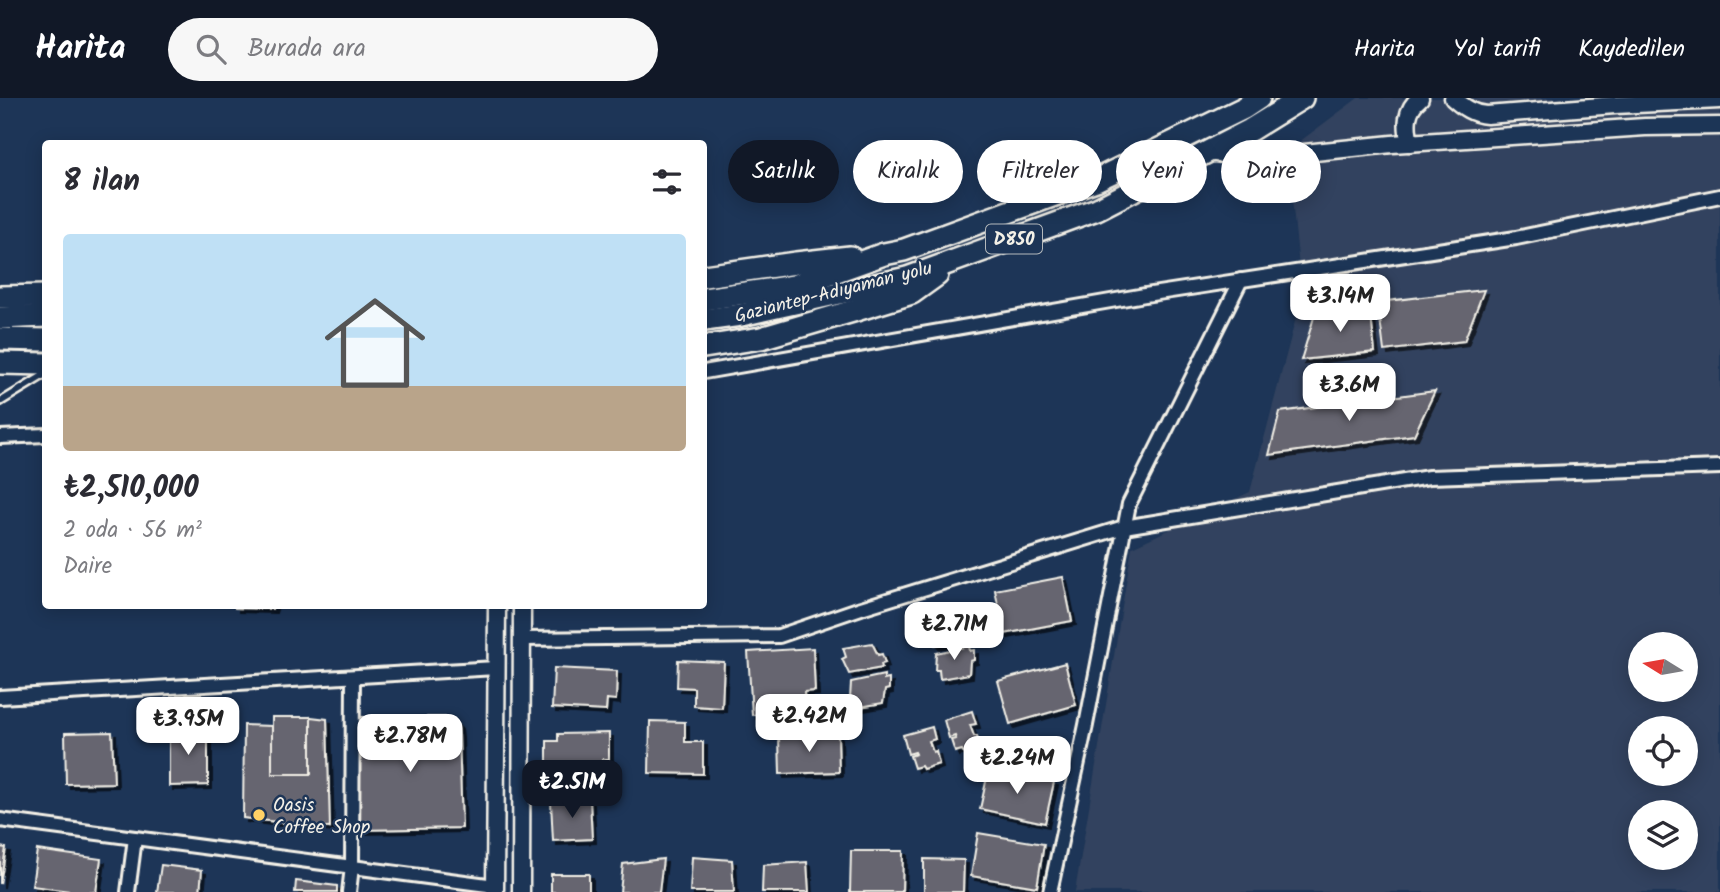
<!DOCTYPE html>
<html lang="tr">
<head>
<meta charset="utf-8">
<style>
  body { margin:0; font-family:Kalam,sans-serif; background:#f7f7f7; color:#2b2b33; height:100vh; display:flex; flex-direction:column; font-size:26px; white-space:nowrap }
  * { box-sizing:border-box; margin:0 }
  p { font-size:23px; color:#7c7c81 }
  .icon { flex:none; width:38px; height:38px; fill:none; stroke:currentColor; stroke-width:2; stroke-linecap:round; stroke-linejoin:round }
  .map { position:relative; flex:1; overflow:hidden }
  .drawer { position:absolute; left:42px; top:42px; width:665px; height:469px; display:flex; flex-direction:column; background:#fff; border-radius:7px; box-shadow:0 4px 18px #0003 }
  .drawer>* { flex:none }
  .top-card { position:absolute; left:728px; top:42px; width:665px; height:63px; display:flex; gap:14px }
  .needle { width:46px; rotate:281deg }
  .controls { position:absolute; left:1628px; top:534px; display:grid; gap:14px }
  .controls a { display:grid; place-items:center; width:70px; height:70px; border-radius:50%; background:#fff; box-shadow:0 4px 18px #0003; font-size:35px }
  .price { position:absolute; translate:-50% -60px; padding:0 16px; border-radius:14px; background:#fff; color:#222; font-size:23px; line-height:46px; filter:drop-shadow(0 2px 4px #0008) }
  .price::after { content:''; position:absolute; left:50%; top:42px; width:21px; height:16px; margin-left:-10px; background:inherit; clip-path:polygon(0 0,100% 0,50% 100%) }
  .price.selected { background:#111827; color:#fff }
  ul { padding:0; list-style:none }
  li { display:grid; align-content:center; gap:14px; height:371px; padding:0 21px }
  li+li { border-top:2px solid #e1e1e2 }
  li span { display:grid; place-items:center; height:217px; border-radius:7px; color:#555 }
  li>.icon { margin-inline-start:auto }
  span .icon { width:126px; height:126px; fill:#fffc; stroke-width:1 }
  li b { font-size:30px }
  h2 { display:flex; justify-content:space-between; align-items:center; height:84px; padding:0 21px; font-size:30px }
  .tag { padding:0 24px; border-radius:32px; background:#fff; box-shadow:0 4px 18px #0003; font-size:24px; line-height:63px }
  .tag.selected { background:#111827; color:#fff }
  header { display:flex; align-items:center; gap:42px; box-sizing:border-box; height:98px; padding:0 35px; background:#111827; color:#fff }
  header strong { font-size:33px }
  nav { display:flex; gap:38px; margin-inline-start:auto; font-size:24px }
  .search { width:490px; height:63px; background:#f7f7f7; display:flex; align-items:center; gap:18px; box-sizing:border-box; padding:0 24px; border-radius:38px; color:#7c7c81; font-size:26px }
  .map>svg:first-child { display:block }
</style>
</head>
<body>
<header>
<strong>Harita</strong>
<div class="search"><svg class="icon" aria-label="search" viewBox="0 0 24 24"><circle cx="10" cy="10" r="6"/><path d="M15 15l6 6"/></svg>Burada ara</div>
<nav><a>Harita</a><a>Yol tarifi</a><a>Kaydedilen</a></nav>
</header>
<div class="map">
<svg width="1720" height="794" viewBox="0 0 1720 794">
  <defs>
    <filter id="shadow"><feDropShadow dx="4" dy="4" stdDeviation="0" flood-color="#0009"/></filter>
  </defs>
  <rect width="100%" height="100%" fill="#1d3557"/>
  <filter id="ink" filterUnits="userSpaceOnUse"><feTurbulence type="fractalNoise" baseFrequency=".0143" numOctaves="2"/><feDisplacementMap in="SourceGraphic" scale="14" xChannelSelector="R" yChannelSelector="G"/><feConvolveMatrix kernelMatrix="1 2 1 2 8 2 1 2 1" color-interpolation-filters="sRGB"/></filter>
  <g filter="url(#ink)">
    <path fill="#33435e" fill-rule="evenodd" d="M1358 0H1720V794H1075L1132 449 1250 394 1302 197 1287 53ZM1640 546H1685V592H1640ZM1640 630H1685V676H1640ZM1640 714H1685V760H1640Z"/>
    <g fill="#666570" stroke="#f4f1e8" stroke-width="2" filter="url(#shadow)">
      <polygon points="1484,192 1464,243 1384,253 1378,204"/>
      <polygon points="1370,209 1375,254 1301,262 1315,216"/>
      <polygon points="1435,293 1414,337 1269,357 1280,314"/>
      <polygon points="1063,479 1072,523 1004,536 995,492"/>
      <polygon points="235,508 273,508 272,511 235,510"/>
      <polygon points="958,516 964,528 968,527 971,536 967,537 968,541 935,547 928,532 932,531 929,521"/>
      <polygon points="872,545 878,557 882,556 885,565 881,566 882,570 849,576 842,561 846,559 843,550"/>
      <polygon points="969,548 970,553 974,552 974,562 970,563 969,576 940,581 939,572 935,572 936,555"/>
      <polygon points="813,550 815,593 804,594 805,614 752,617 748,554"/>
      <polygon points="678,562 724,564 722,610 694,608 694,590 677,589"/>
      <polygon points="1065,565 1076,607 1010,626 998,583"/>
      <polygon points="554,570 617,573 616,602 607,601 606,613 552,610"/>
      <polygon points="884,577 884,582 889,581 889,591 885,592 883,605 854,610 854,600 850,601 851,584"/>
      <polygon points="972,613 976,626 970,627 974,638 977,638 980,650 964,655 962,652 955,654 951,642 956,641 955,638 949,640 944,622"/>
      <rect x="272" y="619" width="39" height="57"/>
      <polygon points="311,619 327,621 330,730 243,720 244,627 272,628 272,676 311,676"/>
      <polygon points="360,619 447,619 453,622 458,628 459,636 462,730 360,732"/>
      <polygon points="650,623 685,624 685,644 703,644 703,676 649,675"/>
      <polygon points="932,629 935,641 929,643 933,654 936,653 939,666 923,671 921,668 914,670 910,658 916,656 915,654 908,656 903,637"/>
      <polygon points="169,630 208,630 208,687 169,688"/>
      <polygon points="112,634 114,685 66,686 65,635"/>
      <polygon points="609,635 609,661 602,661 602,676 578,676 577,670 570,670 570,667 560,667 560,673 547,674 547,643 558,643 558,636"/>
      <polygon points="838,637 839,674 780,676 779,639"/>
      <polygon points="989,670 1054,684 1045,725 980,711"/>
      <polygon points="590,702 592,741 553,743 551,704"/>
      <polygon points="978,735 1044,746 1037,789 971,778"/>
      <polygon points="0,749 6,750 0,786"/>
      <polygon points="37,752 101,761 96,794 77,794 32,788"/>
      <polygon points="851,753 903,753 902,794 850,794"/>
      <polygon points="692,759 732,762 734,794 690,794"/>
      <polygon points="663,761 659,794 620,794 623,766"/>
      <polygon points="924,761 964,762 963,794 924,794"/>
      <polygon points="807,764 809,794 762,794 763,767"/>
      <polygon points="161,767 202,772 200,794 157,794"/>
      <rect x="551" y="776" width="38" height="18"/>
      <polygon points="296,783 337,788 337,794 295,794"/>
    </g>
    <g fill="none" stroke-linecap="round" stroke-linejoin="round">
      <g stroke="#f4f1e8" stroke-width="11">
        <polyline id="service" points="0,304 46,276"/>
      </g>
      <g stroke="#f4f1e8" stroke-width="18">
        <g id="minor">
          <polyline points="704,274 1145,197 1516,140 1720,98"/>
          <polyline points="0,339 46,337"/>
          <polyline points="523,541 779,538 861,510 1124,429 1429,379 1720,369"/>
          <polyline points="0,599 496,570"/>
          <polyline points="0,722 495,788"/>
          <polyline points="128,794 135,740"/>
          <polyline points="349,794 352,769 353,579"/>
          <polyline points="1050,794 1086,627 1129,406 1241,182"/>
        </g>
      </g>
      <g stroke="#f4f1e8" stroke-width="21">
        <g id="tertiary">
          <path d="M1453 0C1463 9 1473 16 1487 17L1615 7 1720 2"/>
          <path d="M1410 45C1406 28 1405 12 1420 0"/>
          <polyline points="1207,54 1256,60 1392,46 1645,29 1720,28"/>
          <polyline points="495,794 497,508"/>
          <polyline points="521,794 522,508"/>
        </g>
      </g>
      <g stroke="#f4f1e8" stroke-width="26">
        <g id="trunk">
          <polyline points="704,178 796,165 850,159"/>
          <polyline points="0,199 46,198"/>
          <polyline points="704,201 794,188 884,156 904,152 1096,82 1244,10 1259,0"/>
          <polyline points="0,220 46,218"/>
          <polyline points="704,222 741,217 907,180 1097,111 1250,32 1302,0"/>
          <polyline points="0,241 46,242"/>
          <polyline points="704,249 761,240 853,213 912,195 937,177"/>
          <polyline points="0,265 46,266"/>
        </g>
      </g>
      <use href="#service" stroke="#1d3557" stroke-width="6"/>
      <use href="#minor" stroke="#1d3557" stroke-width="12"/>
      <use href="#tertiary" stroke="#1d3557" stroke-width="16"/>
      <use href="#trunk" stroke="#1d3557" stroke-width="21"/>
    </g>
  </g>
  <circle fill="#ffd166" stroke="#1d3557" stroke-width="2.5" cx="259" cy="717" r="7"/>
  <g text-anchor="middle" stroke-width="5" stroke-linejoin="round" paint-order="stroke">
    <rect fill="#1d3557" stroke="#b4b9bc" stroke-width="2" x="986" y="126.5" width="56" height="29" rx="5"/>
    <g font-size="18" font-weight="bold" fill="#f4f1e8">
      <text x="1014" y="147">D850</text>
    </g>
    <g font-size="19" fill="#f4f1e8" stroke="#1d3557">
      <text transform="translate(833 193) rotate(-14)" y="7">Gaziantep-Adıyaman yolu</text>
    </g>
    <g font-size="19" fill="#f4f1e8" stroke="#1d3557" text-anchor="start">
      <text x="273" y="713">Oasis<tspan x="273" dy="22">Coffee Shop</tspan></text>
    </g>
  </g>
</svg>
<div class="controls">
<a><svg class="needle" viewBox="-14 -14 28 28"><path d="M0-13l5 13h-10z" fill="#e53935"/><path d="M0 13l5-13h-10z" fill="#7c7c81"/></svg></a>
<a><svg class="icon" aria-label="locate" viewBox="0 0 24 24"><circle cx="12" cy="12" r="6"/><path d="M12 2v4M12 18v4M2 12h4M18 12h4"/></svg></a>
<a><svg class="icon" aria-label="layers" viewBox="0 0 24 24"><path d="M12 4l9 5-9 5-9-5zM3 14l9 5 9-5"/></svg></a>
</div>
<b class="price" style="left:1340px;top:236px">₺3.14M</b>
<b class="price" style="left:1349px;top:325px">₺3.6M</b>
<b class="price" style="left:954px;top:564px">₺2.71M</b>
<b class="price" style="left:809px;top:656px">₺2.42M</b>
<b class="price" style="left:188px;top:659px">₺3.95M</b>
<b class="price" style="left:410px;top:676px">₺2.78M</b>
<b class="price" style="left:1017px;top:698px">₺2.24M</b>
<b class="price selected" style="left:572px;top:722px">₺2.51M</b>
<div class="top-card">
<a class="tag selected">Satılık</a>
<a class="tag">Kiralık</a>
<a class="tag">Filtreler</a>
<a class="tag">Yeni</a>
<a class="tag">Daire</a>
</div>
<section class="drawer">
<h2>8 ilan<svg class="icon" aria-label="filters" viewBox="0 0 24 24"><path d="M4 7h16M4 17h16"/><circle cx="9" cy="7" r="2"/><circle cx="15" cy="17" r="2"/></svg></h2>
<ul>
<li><span style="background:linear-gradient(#bfe0f5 70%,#b9a48a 0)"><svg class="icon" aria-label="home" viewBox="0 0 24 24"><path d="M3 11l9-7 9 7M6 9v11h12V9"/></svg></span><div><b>₺2,510,000</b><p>2 oda · 56 m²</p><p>Daire</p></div></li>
</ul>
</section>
</div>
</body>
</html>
